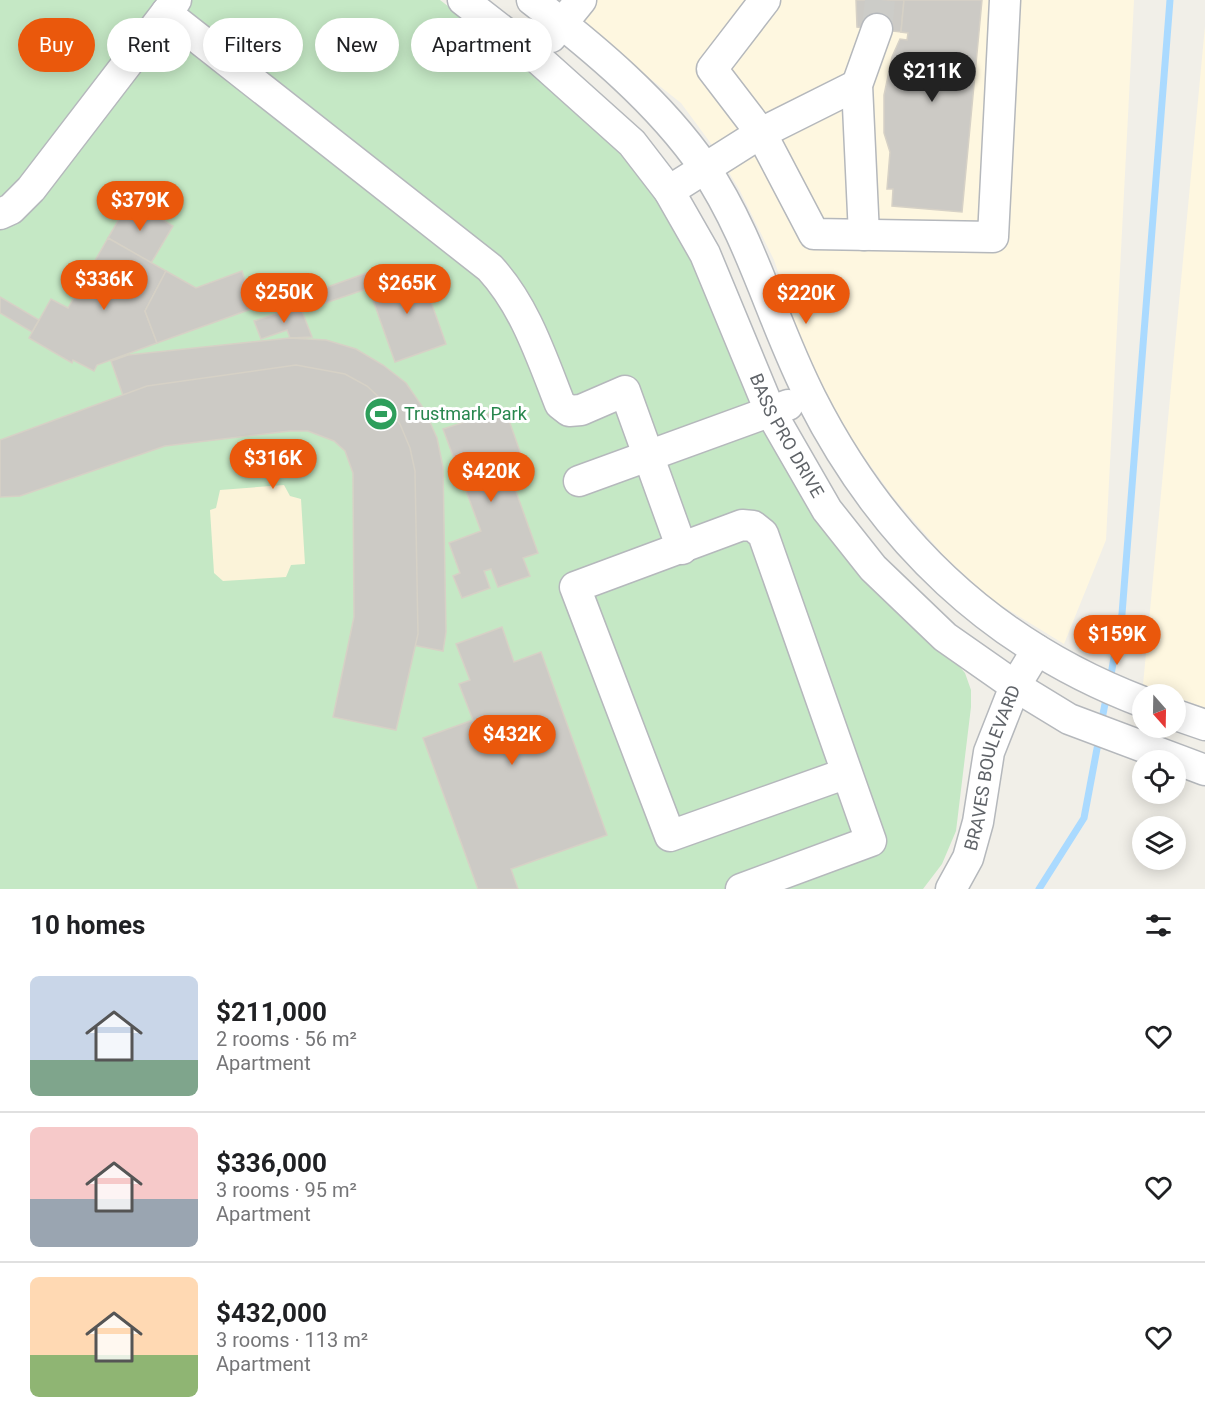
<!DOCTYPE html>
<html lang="en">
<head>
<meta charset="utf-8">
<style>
  body { margin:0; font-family:Roboto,sans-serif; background:#f6f6f6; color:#202124; height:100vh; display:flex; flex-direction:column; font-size:22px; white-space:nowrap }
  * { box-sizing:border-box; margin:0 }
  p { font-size:20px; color:#757577 }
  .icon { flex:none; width:33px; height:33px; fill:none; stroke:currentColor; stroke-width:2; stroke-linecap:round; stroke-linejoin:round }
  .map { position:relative; height:889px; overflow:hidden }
  .details { display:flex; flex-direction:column; background:#fff; flex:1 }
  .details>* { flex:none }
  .banner { position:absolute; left:18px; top:18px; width:600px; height:54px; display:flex; gap:12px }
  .needle { width:39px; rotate:160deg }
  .tools { position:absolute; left:1132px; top:684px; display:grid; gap:12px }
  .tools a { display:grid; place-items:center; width:54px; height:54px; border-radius:50%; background:#fff; box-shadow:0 3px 15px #0003; font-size:30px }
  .price { position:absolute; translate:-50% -51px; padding:0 14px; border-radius:21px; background:#ea580c; color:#fff; font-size:20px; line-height:39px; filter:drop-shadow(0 2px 3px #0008) }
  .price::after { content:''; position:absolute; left:50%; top:36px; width:18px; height:14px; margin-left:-9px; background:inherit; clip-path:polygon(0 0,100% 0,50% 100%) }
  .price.current { background:#222; color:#fff }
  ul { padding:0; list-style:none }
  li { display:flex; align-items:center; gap:18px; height:150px; padding:0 30px }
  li+li { border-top:2px solid #e0e0e0 }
  li span { display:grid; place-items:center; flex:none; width:168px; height:120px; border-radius:9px; color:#555 }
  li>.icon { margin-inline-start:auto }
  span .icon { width:72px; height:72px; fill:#fffc; stroke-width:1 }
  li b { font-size:26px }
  h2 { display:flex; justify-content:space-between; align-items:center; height:72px; padding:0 30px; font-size:26px }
  .tag { padding:0 21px; border-radius:27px; background:#fff; box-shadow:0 3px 15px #0003; font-size:21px; line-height:54px }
  .tag.current { background:#ea580c; color:#fff }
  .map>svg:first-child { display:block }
</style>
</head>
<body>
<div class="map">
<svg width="1205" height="889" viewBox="0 0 1205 889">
  <rect width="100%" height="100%" fill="#f1efe8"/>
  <g fill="#fef7e0">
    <polygon points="551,0 1134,0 1106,540 1064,644 991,599 945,557 893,497 849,436 823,389 801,340 774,260 739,189 712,145 681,103"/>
    <polygon points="1205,26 1205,708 1176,697 1176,694 1168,694 1143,685"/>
  </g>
  <polygon fill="#c5e8c5" points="0,0 440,0 582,109 630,156 675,217 789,471 965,673 971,690 971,707 956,831 942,864 923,889 0,889"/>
  <polygon fill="#fbf3d9" points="284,485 290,496 301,499 305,564 291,565 286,577 223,581 214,573 210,510 216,508 220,490"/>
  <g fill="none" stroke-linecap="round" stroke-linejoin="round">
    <g stroke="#aadaff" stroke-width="7">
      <polyline points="1110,680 1122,614 1170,0"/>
      <polyline points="1101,724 1107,694"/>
      <polyline points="1039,889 1084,818 1099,738"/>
    </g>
  </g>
  <g fill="#cccac5" stroke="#d6d1c6" stroke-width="1.5">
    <polygon points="856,0 904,0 901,32 857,27"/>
    <polygon points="904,0 982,0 962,212 892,206 893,189 887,189 890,152 884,133 884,95 892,57 900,39 907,40 908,33 901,32"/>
    <polygon points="130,200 173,226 151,263 108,238"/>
    <polygon points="108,238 166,271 145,311 157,343 97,365 94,371 73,360 72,363 29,338 51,299 68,308"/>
    <polygon points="419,268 446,344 395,362 368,286"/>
    <polygon points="166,271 196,288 242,271 254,308 157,343 145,311"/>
    <polygon points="372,271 376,283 369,288 302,311 297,298"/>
    <polygon points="0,297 39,320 32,332 0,313"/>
    <polygon points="300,306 312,337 290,338 287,330 261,339 254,321"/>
    <polygon points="290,338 326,340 356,349 383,365 406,383 424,409 437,438 443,467 446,632 443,651 382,639 387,613 381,475 369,440 359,427 329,405 313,400 295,399 143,418 132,421 111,361 128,355"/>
    <polygon points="296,365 345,374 367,386 385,403 400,424 410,448 415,471 418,634 396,730 333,717 354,617 353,473 345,451 334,441 308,431 290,431 165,446 20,496 0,497 0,440 147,386"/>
    <polygon points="505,409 530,480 514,486 538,553 523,558 530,576 498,587 491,569 484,571 490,588 462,598 453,576 460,573 449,543 481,531 443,429"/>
    <polygon points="502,627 514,662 541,652 607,835 511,869 518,889 478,889 423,738 473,720 459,684 470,680 456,644"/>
  </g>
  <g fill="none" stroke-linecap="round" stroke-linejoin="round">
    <polyline stroke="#ccccc8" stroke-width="30" stroke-dasharray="30 15" stroke-linecap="butt" points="877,29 880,0"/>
    <g stroke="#b5b8bc" stroke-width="33">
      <g id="minor">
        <path id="s1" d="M463 0 535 56 632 143 669 191 705 254 770 411 827 510 873 568 945 637 1015 686 1069 719 1205 770"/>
        <path d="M532 0C594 48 659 102 704 167 752 238 772 322 811 398 883 540 993 645 1143 702"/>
        <polyline points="765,0 712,69 761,133 814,234 993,237 1005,0"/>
        <path d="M166 13 490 268C525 306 541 356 560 404L569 411 581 410 625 391 682 549"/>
        <polyline points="551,37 581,0"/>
        <polyline points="669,191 761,133 857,85"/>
        <polyline points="0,214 11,209 31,189 176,0"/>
        <polyline points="864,235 857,85 877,29"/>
        <polyline points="579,481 788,405"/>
        <polyline points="1176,715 1205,725"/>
        <polyline points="741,889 871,841 763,534 753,526 742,525 575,587 670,836 847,773"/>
        <path id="s2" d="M951 889 968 858 978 822 989 752 1015 686 1037 650"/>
      </g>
    </g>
    <use href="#minor" stroke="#fff" stroke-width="30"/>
  </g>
  <defs>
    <g id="stadium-disc" transform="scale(1.725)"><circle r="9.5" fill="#2e9e5b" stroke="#fff"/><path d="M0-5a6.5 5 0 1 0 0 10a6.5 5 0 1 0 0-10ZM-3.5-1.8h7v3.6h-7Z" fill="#fff"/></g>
  </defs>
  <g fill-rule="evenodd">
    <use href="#stadium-disc" x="381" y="414"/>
  </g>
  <g text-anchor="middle" stroke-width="6" stroke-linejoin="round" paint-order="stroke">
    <g font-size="18" fill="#27864d" stroke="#fff" text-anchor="start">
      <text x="404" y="420">Trustmark Park</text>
    </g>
    <g font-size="18" fill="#5f6368" stroke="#fff">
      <text dy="6" stroke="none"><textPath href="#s1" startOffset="554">BASS PRO DRIVE</textPath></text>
      <text dy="6" stroke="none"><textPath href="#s2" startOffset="129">BRAVES BOULEVARD</textPath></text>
    </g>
  </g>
</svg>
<div class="tools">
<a><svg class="needle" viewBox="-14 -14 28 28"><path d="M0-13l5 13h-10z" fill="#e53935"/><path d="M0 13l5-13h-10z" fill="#757577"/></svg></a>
<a><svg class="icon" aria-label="locate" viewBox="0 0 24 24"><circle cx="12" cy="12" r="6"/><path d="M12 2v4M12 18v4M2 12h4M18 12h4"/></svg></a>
<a><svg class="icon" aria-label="layers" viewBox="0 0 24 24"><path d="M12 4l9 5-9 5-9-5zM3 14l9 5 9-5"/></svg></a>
</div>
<b class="price current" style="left:932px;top:103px">$211K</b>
<b class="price" style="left:140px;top:232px">$379K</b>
<b class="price" style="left:104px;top:311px">$336K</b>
<b class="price" style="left:407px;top:315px">$265K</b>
<b class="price" style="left:284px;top:324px">$250K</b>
<b class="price" style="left:806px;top:325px">$220K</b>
<b class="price" style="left:273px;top:490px">$316K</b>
<b class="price" style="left:491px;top:503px">$420K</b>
<b class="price" style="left:1117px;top:666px">$159K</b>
<b class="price" style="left:512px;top:766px">$432K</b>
<div class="banner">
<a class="tag current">Buy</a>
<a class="tag">Rent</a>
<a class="tag">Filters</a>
<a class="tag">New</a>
<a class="tag">Apartment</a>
</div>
</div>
<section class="details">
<h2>10 homes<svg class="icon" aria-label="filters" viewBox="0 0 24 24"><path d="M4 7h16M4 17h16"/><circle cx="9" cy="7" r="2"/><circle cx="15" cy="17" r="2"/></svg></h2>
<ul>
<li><span style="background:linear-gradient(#c9d6e8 70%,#7fa58c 0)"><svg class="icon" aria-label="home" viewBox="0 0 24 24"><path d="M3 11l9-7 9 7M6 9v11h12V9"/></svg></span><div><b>$211,000</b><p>2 rooms · 56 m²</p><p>Apartment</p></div><svg class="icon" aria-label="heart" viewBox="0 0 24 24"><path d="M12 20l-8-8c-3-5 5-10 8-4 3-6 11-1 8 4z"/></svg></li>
<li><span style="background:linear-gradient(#f6c9c9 60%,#9aa5b1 0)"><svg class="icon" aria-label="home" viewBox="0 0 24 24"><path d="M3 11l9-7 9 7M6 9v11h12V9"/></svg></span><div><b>$336,000</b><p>3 rooms · 95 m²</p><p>Apartment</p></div><svg class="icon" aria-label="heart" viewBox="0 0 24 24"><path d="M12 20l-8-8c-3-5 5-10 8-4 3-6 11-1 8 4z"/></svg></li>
<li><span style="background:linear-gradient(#ffd9b3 65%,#8fb573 0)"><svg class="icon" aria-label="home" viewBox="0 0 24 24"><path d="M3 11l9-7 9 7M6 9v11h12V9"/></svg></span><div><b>$432,000</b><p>3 rooms · 113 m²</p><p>Apartment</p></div><svg class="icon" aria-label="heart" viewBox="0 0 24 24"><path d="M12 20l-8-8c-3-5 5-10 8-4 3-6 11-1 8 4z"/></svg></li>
</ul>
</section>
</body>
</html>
